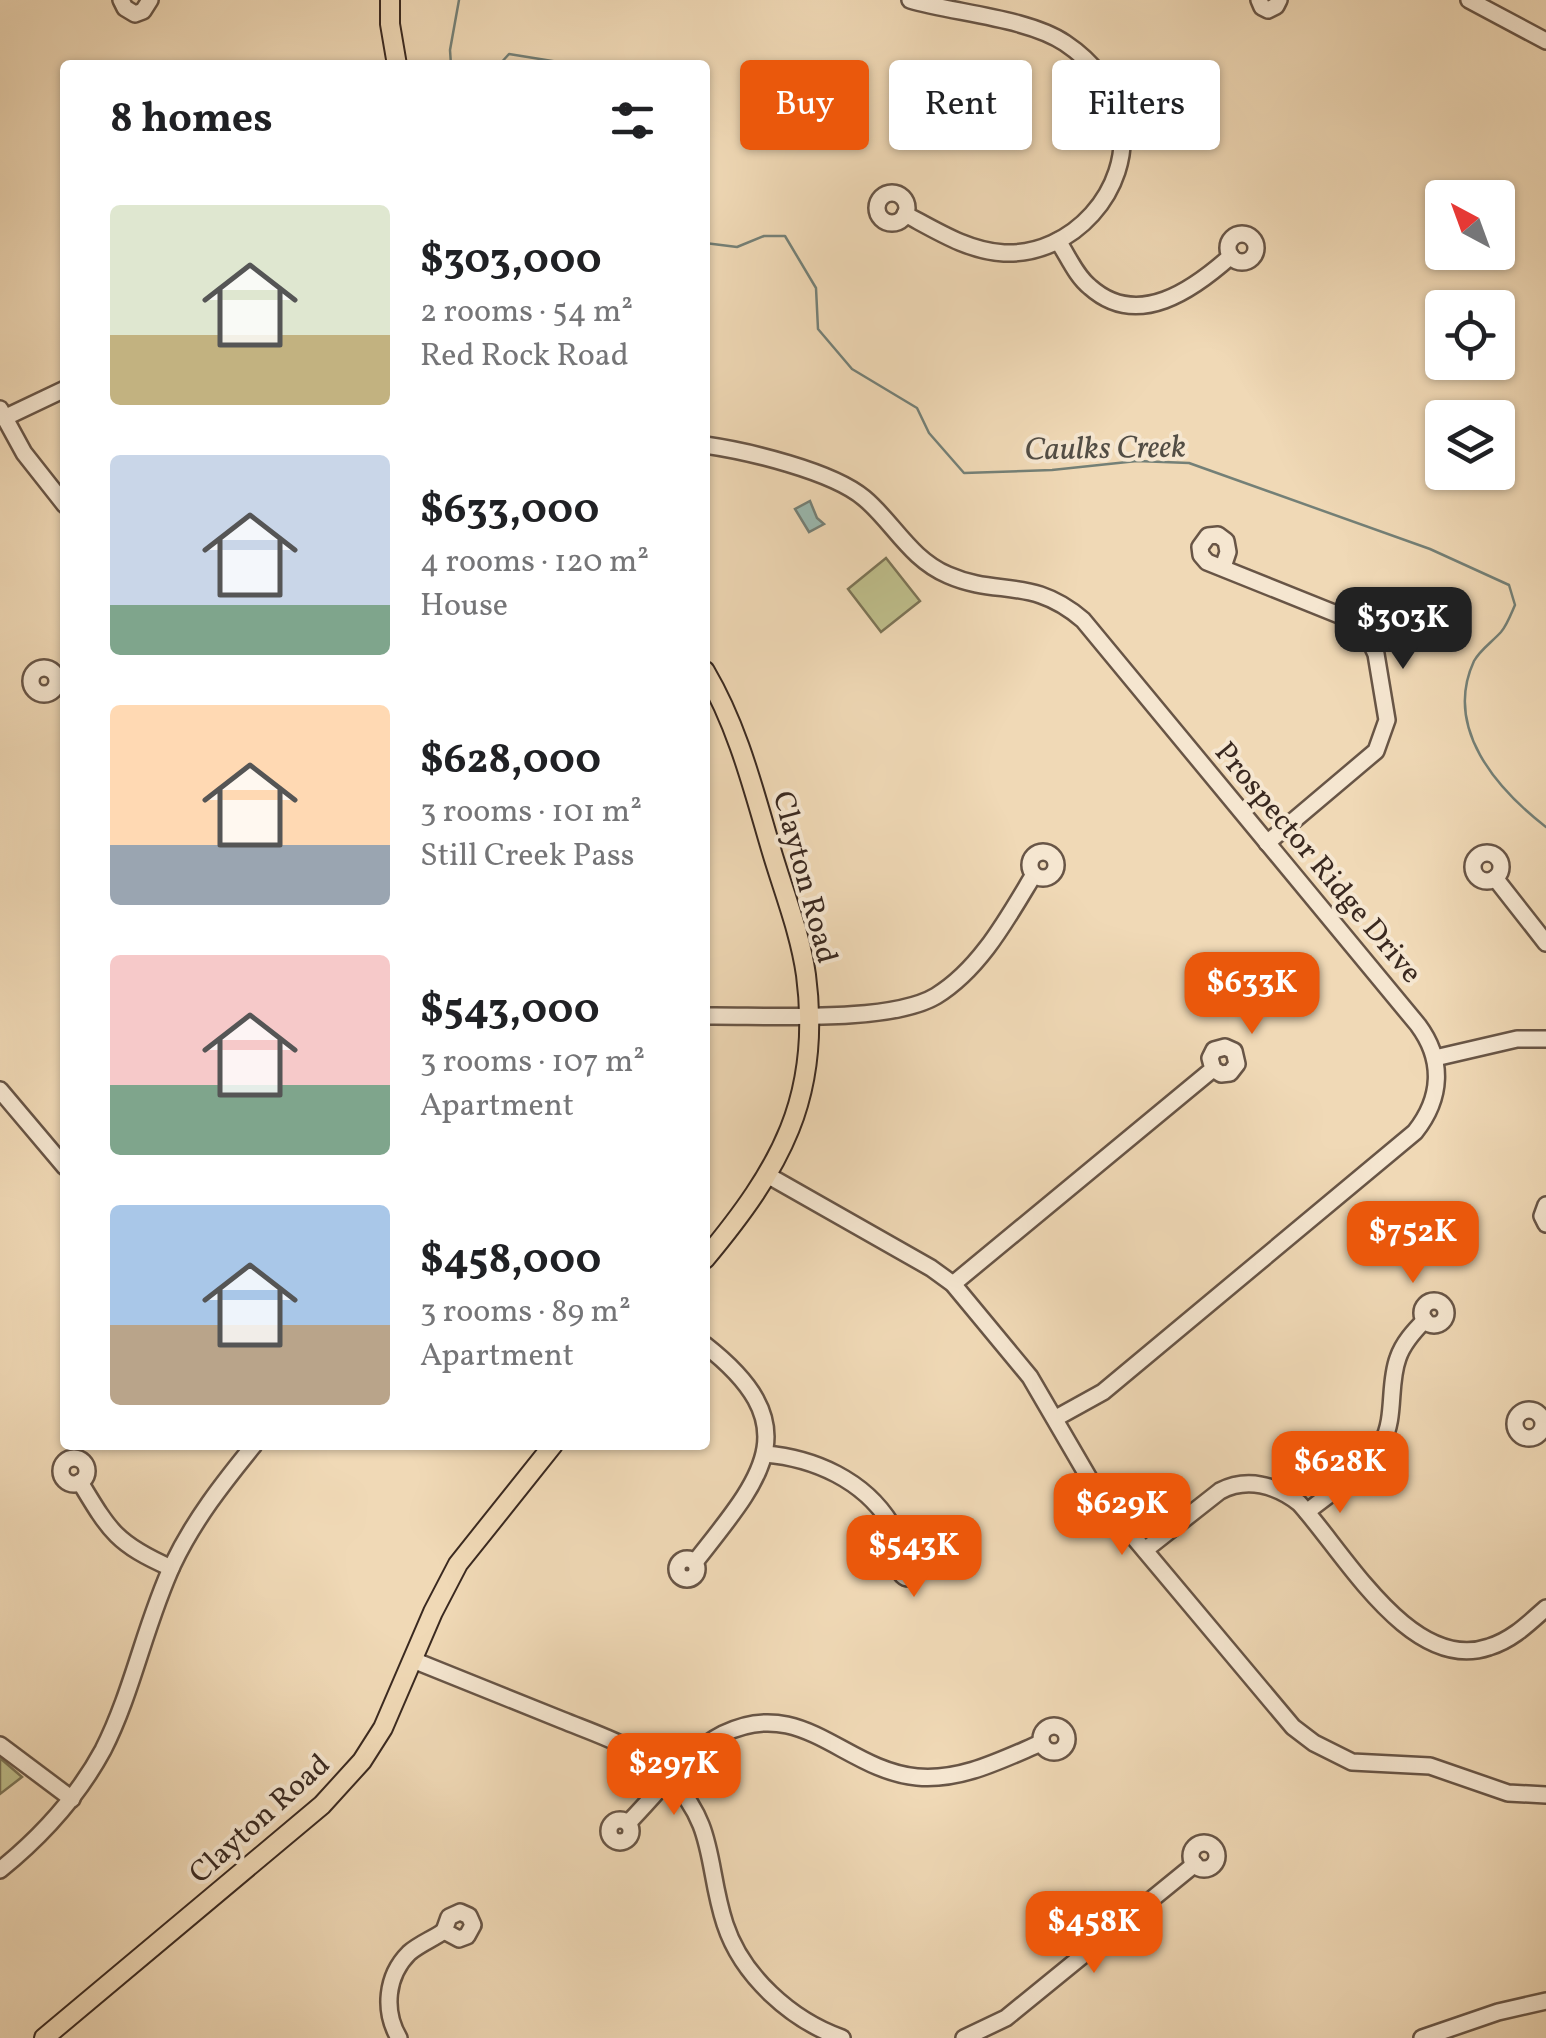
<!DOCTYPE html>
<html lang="en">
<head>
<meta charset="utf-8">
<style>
  body { margin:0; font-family:Vollkorn,serif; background:#f2f2f2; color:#202124; height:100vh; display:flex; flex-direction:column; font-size:38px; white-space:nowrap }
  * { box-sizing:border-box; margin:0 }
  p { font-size:32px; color:#757577 }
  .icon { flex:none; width:55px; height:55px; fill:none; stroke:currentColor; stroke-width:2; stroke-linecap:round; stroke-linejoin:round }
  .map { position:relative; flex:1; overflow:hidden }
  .sheet { position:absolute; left:60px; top:60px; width:650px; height:1390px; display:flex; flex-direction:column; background:#fff; border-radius:10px; box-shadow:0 2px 8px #0004 }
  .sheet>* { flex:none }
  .top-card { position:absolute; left:740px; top:60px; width:655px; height:90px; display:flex; gap:20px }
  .needle { width:65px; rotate:319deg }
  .tools { position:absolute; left:1425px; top:180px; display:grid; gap:20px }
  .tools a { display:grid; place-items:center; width:90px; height:90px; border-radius:10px; background:#fff; box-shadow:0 2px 8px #0004; font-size:50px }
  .price { position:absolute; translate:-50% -85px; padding:0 22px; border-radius:20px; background:#ea580c; color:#fff; font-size:32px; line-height:65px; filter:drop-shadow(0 2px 5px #0008) }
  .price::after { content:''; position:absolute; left:50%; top:60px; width:30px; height:22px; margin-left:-15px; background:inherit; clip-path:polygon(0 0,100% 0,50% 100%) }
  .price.on { background:#222; color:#fff }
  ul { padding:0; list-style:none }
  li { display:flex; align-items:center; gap:30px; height:250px; padding:0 50px }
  li span { display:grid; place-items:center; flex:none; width:280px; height:200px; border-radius:10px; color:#555 }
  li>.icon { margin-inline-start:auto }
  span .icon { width:120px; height:120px; fill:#fffc; stroke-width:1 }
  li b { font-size:42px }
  h2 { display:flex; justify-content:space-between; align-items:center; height:120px; padding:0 50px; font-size:42px }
  .chip { padding:0 35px; border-radius:10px; background:#fff; box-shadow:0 2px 8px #0004; font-size:35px; line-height:90px }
  .chip.on { background:#ea580c; color:#fff }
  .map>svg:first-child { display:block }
</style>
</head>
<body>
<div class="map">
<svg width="1546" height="2038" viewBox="0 0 1546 2038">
  <rect width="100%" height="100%" fill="#f0d9b6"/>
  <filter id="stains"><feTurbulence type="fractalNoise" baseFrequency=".002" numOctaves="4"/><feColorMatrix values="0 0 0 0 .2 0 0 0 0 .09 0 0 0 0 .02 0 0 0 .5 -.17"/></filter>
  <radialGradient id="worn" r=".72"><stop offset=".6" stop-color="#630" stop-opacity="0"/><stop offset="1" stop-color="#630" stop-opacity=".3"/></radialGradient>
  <g fill="#bebe8b" stroke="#7c7456" stroke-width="2.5">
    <polygon points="886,558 920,601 881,632 848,589"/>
    <polygon points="0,1758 22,1777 0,1794"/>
  </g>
  <polygon fill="#9abab1" stroke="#748077" stroke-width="2.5" points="810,501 817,518 824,524 809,532 795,509"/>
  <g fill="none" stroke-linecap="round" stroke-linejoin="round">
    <g stroke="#748077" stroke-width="2.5">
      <polyline points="451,65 450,50 459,0"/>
      <polyline points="499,65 509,54 577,65"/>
      <path d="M705 243 737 247 764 236H785L816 288 818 329 852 369 917 408 929 433 964 473 1052 470 1137 461 1189 463 1430 549 1509 585 1515 605C1511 614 1507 625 1501 632 1492 642 1480 650 1474 661 1443 728 1497 789 1546 827"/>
    </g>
    <g stroke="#685546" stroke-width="20">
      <g id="minor">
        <polyline points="121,0 125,8 135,14 143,11 150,0"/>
        <polyline points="1259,0 1262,7 1268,10 1276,6 1279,0"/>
        <polyline points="1469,0 1546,41"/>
        <circle cx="892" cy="208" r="15"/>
        <path d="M905 214C937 231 968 251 1004 253 1072 256 1132 190 1121 122 1115 88 1092 61 1065 43 1028 18 954 13 910 0"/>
        <circle cx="1242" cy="248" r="14"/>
        <path d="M1058 241C1068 256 1076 276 1090 287 1138 330 1194 289 1231 256"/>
        <polyline points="0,409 24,453 65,505"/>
        <polyline points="4,418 65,389"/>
        <path d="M705 445C747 451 832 471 864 498 893 522 910 559 948 575 998 597 1032 576 1083 620L1418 1025C1444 1060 1442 1098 1415 1132L1103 1392 1056 1418"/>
        <polyline points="1223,567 1228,552 1226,541 1218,535 1208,536 1200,547 1201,555 1207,562 1354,621 1367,635 1376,654 1387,720 1376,751 1267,843"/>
        <polyline points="1354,621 1372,613 1386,618 1389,629 1373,644"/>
        <circle cx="44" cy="681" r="13"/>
        <circle cx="1043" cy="865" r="13"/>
        <circle cx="1487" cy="867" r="14"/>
        <polyline points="1495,878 1546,943"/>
        <path d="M705 1016C763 1015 889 1024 936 996 980 969 1007 919 1033 876"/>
        <polyline points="1435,1058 1517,1039 1546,1039"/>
        <polyline points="0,1090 65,1167"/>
        <polyline points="769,1176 931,1268 953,1284 1030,1377 1100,1497 1293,1727 1314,1743 1352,1762 1430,1766 1508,1793 1546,1795"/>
        <polyline points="1546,1205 1542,1216 1546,1224"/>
        <polyline points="953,1284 1213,1069 1221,1074 1230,1073 1237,1064 1234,1051 1225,1047 1214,1050 1210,1058 1213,1069"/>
        <circle cx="1434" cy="1313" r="12"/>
        <circle cx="1529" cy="1424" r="14"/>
        <path d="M765 1454C814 1458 864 1480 891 1524 897 1534 900 1548 905 1560"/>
        <circle cx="74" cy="1471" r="13"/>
        <path d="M80 1482C110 1532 117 1544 171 1568"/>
        <path d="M1307 1512C1331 1492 1367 1471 1382 1443 1396 1417 1388 1385 1398 1358 1403 1343 1414 1331 1425 1320"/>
        <path d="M1145 1550 1220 1491C1247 1477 1276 1485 1299 1503 1344 1552 1411 1674 1489 1647 1512 1640 1528 1624 1546 1608"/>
        <circle cx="687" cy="1569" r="10"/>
        <circle cx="909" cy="1569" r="9"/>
        <path d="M695 1562C761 1478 810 1427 705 1345"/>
        <path d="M413 1660C463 1680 512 1700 562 1720 599 1735 641 1748 669 1777 717 1826 706 1866 725 1924 742 1976 791 2020 842 2038"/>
        <circle cx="1054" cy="1739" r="13"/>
        <polyline points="0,1745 72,1799"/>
        <circle cx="620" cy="1831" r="11"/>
        <path d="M628 1823C657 1794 687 1752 723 1734 802 1695 844 1770 917 1777 961 1781 1001 1760 1041 1743"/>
        <circle cx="1204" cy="1856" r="13"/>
        <path d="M0 1870C42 1836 77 1798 103 1750 133 1691 145 1624 173 1564 194 1520 223 1483 254 1445"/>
        <polygon points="460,1912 469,1916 473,1925 467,1936 459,1939 444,1931 449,1917"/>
        <path d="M399 2038C383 2011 386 1976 409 1953 419 1944 433 1939 444 1931"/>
        <polyline points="964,2038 1006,2018 1195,1864"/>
        <polyline points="1422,2038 1498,2012 1546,2001"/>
      </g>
    </g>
    <g stroke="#3a2920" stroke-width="22">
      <g id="major">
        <polyline points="390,0 390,24 397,65"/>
        <path d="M705 671C738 727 753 788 771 849 783 890 800 932 806 975 822 1097 780 1169 705 1259"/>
        <polyline points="44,2038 322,1805 362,1761 383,1728 433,1612 458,1564 553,1445"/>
      </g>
    </g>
    <use href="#minor" stroke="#f5e6d0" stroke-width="15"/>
    <use href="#major" stroke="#f0d9b6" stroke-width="18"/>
  </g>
  <g text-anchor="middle" stroke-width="8" stroke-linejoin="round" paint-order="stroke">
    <g font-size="30" fill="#3a2920" stroke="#f5e6d0">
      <text transform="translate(1319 862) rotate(50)" y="10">Prospector Ridge Drive</text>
      <text transform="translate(806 877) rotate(75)" y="10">Clayton Road</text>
      <text transform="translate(259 1818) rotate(-42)" y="10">Clayton Road</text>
    </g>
    <g font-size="32" font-style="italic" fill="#524d44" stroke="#f5e6d0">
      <text transform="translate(1105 447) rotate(-1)" y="11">Caulks Creek</text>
    </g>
  </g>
  <rect width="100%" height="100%" filter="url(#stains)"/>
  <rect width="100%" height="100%" fill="url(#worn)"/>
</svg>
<div class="tools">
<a><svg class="needle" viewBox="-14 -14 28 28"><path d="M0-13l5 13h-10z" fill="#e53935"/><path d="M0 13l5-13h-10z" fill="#757577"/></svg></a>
<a><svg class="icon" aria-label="locate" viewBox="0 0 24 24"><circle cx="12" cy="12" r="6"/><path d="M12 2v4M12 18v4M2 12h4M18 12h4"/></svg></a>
<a><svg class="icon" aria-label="layers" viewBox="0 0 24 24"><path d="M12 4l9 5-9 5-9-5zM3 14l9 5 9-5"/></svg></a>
</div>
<b class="price on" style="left:1403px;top:672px">$303K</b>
<b class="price" style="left:1252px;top:1037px">$633K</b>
<b class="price" style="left:1413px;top:1286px">$752K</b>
<b class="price" style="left:1340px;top:1516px">$628K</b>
<b class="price" style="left:1122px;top:1558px">$629K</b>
<b class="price" style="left:914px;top:1600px">$543K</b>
<b class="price" style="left:674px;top:1818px">$297K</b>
<b class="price" style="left:1094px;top:1976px">$458K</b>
<div class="top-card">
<a class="chip on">Buy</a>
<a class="chip">Rent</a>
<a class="chip">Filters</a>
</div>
<section class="sheet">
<h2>8 homes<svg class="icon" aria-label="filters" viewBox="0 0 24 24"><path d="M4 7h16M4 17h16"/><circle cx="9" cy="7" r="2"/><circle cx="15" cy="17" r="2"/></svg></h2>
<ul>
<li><span style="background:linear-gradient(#dfe7d0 65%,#c2b280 0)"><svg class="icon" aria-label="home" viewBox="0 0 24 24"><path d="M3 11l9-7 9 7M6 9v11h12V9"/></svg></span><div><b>$303,000</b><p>2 rooms · 54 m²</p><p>Red Rock Road</p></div></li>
<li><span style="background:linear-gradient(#c9d6e8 75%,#7fa58c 0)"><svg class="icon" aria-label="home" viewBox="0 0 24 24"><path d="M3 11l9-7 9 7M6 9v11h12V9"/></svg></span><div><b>$633,000</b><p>4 rooms · 120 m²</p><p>House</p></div></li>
<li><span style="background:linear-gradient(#ffd9b3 70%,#9aa5b1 0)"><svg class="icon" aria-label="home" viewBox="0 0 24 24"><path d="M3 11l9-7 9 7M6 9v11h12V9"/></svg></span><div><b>$628,000</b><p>3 rooms · 101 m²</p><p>Still Creek Pass</p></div></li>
<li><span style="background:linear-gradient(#f6c9c9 65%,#7fa58c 0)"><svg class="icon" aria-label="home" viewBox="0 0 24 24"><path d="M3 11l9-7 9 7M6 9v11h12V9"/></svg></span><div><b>$543,000</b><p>3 rooms · 107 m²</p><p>Apartment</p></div></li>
<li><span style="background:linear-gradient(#a9c7e8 60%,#b9a48a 0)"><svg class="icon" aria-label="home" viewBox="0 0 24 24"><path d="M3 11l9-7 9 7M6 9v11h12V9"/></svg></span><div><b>$458,000</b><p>3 rooms · 89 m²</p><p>Apartment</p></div></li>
</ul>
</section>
</div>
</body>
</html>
